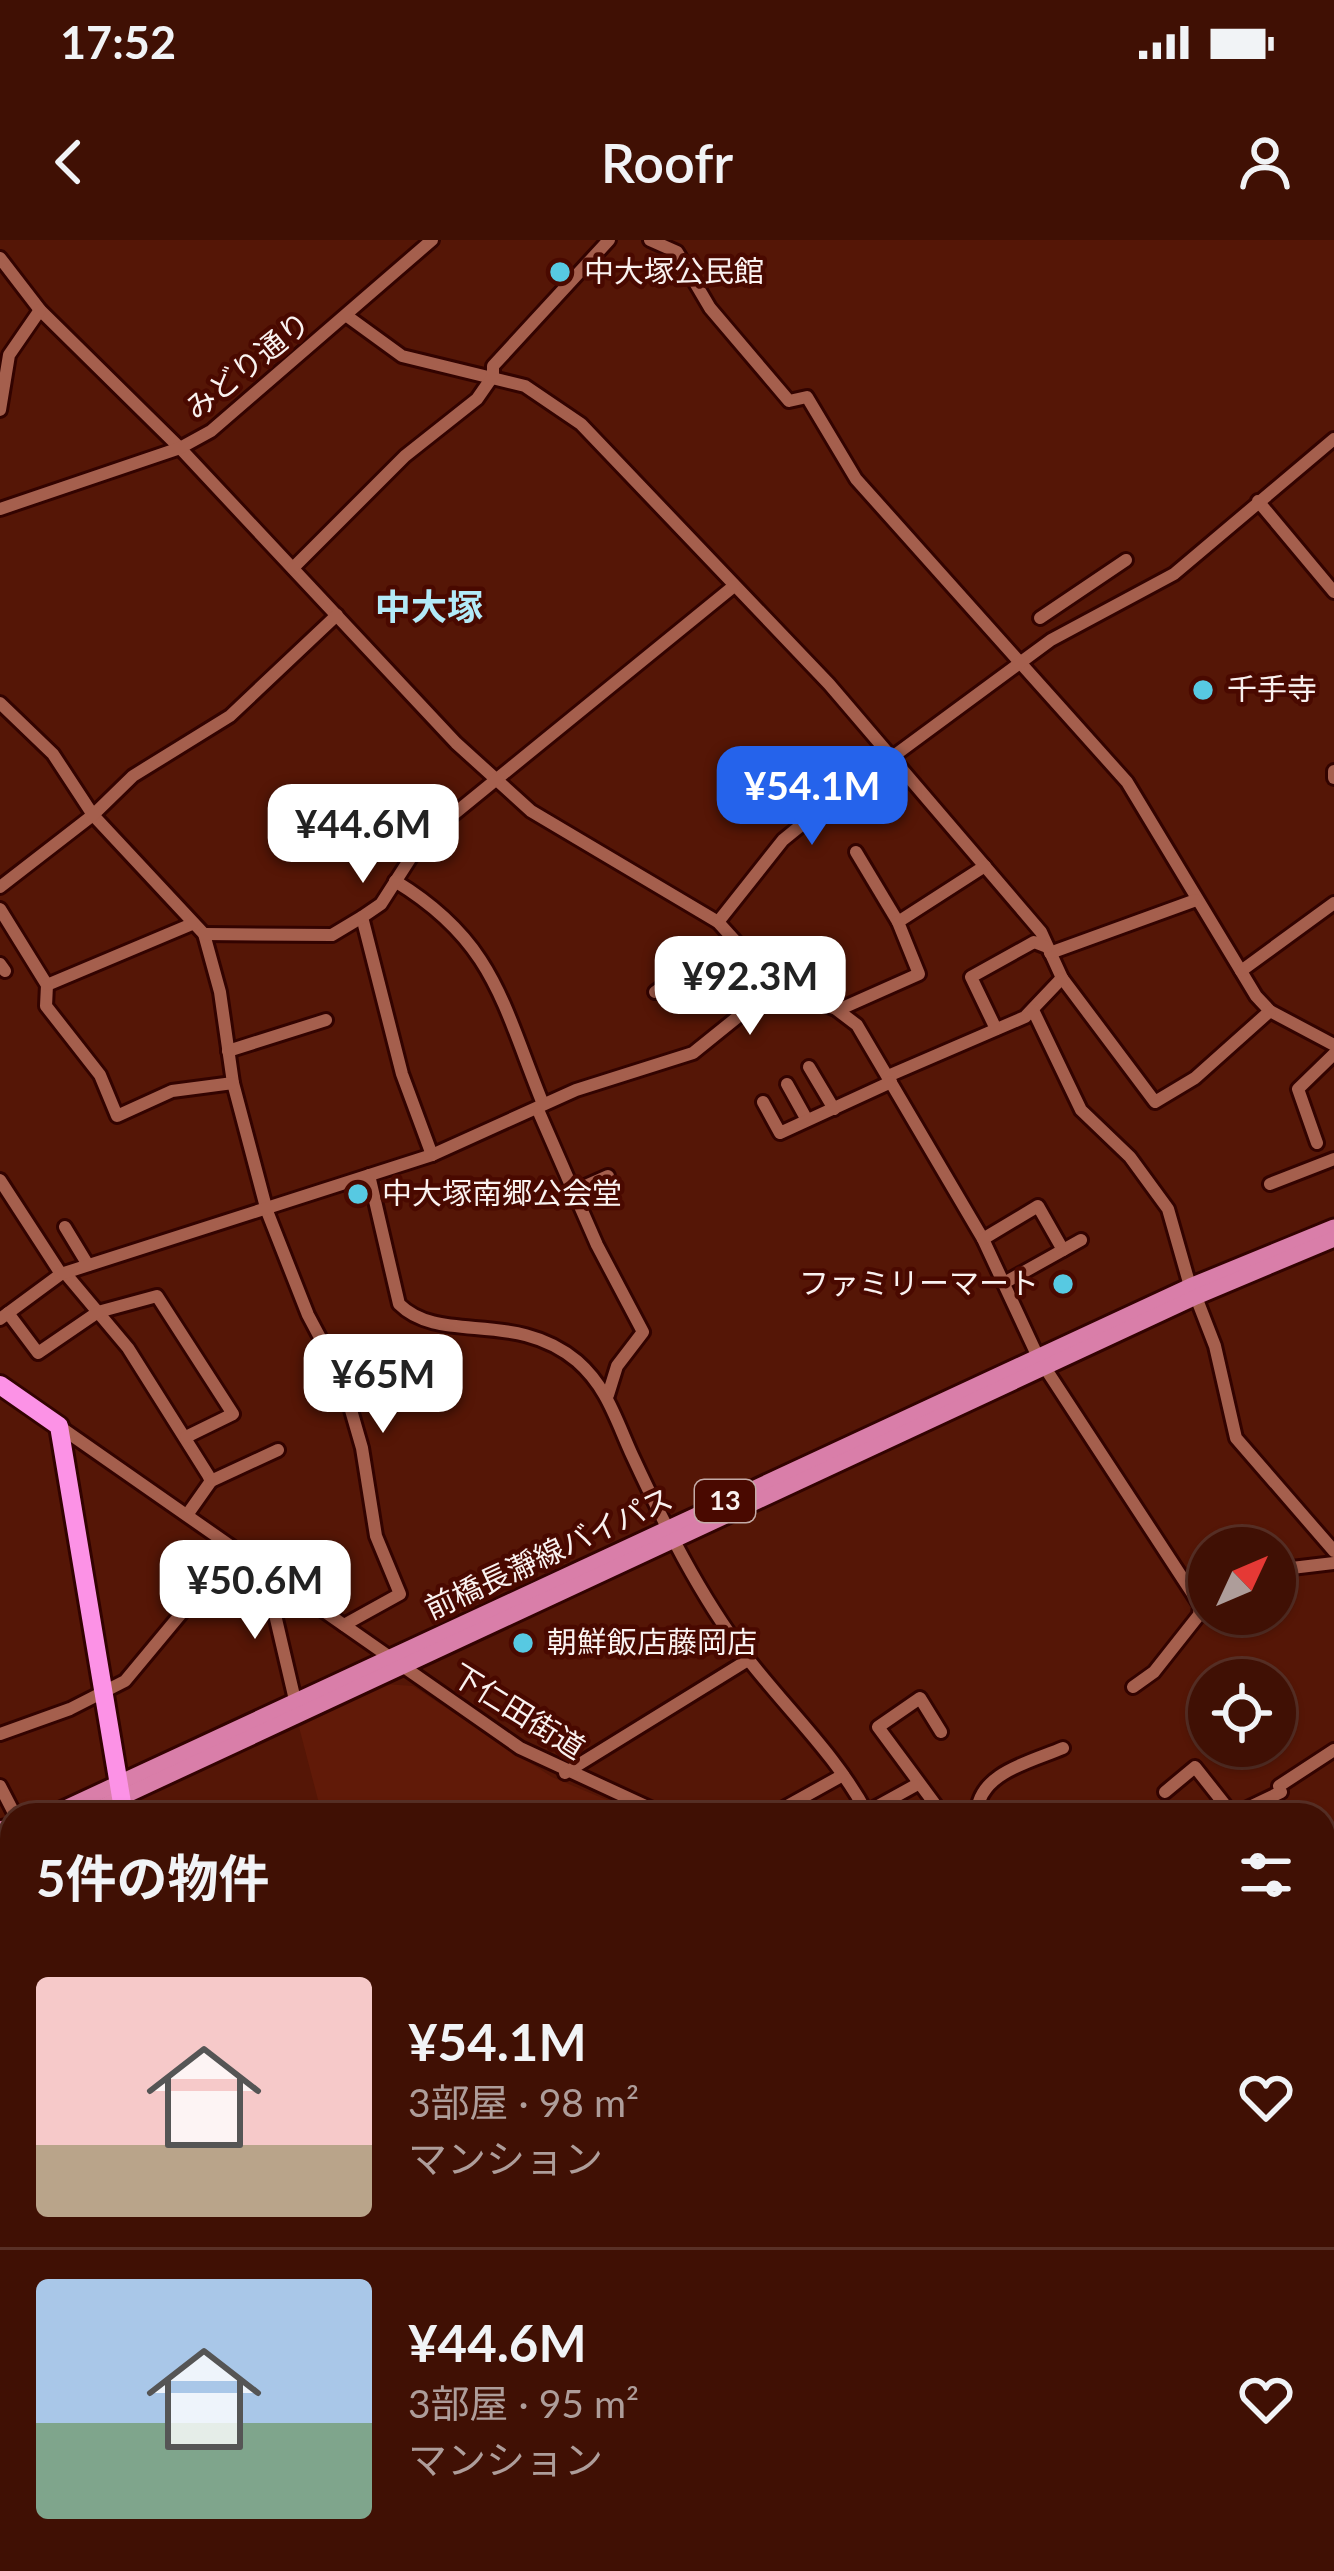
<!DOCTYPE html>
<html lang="ja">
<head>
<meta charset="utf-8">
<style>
  body { margin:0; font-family:Lato,"Noto Sans JP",sans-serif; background:#47190e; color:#f1f3f6; height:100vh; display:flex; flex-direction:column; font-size:45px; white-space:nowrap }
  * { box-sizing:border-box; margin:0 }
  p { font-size:39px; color:#ae9d9a }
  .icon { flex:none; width:66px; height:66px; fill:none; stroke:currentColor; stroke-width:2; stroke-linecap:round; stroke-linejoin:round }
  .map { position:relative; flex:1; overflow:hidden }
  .side { position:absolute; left:0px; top:1563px; width:1335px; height:768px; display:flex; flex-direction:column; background:#401004; border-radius:36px 36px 0 0; box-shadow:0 3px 9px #0004,0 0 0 3px #593026 }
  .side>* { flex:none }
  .needle { width:78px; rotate:46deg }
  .tools { position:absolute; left:1188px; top:1287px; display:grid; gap:24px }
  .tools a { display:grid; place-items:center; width:108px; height:108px; border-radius:50%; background:#401004; box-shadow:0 3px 9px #0004,0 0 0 3px #593026; font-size:60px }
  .price { position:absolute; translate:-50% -102px; padding:0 27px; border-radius:24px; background:#fff; color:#222; font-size:39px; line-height:78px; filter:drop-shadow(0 3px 6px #0008) }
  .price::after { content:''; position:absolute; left:50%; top:72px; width:36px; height:27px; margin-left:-18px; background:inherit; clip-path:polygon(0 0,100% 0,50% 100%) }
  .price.current { background:#2563eb; color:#fff }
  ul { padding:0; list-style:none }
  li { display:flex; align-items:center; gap:36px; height:300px; padding:0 36px }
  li+li { border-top:3px solid #593026 }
  li span { display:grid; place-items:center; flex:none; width:336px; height:240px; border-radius:12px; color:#555 }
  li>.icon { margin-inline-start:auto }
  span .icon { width:144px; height:144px; fill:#fffc; stroke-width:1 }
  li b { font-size:51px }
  h2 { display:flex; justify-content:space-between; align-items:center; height:144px; padding:0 36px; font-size:51px }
  .status { display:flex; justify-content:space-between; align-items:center; height:84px; padding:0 60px; background:#401004; direction:ltr }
  .status svg { height:33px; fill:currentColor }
  header { display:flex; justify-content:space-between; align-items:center; height:156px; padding:0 36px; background:#401004; font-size:54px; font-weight:600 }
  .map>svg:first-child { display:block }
</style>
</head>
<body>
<div class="status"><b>17:52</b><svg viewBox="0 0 49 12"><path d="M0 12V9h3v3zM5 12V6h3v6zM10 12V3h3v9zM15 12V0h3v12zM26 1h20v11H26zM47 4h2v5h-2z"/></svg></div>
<header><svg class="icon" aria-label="back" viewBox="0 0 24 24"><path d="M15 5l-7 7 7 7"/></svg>Roofr<svg class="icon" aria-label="person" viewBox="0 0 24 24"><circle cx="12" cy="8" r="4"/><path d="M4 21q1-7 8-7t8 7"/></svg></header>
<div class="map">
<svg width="1334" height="2331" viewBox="0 0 1334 2331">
  <rect width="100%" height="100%" fill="#551606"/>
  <polygon fill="#611a08" points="385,1444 413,1446 552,1537 643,1575 322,1575 299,1487"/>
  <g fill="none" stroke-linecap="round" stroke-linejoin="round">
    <g stroke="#320300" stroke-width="18">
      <g id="minor">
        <polyline points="650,0 677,12 710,68 789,161 807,157 856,239 1127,542 1256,756 1270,771 1334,805"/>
        <polyline points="0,18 40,70 180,208 456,503 531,571 718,682 776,746 836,769 857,785 983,999 1038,1117 1200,1365 1199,1375 1154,1432 1133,1447"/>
        <polyline points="347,76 402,116 525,146 581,184 829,444 1041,692 1062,738 1025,777 888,836"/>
        <polyline points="0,170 9,115 40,70"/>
        <polyline points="1258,261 1334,352"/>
        <polyline points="0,269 180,208 211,191 432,0"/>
        <polyline points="293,328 405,216 477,159 493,136 493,126 609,0"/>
        <polyline points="1040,378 1126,320"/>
        <polyline points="0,463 53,514 93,575 204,694 220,752 233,843 267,971 308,1075 342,1139 362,1208 376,1296 400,1354 344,1385"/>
        <polyline points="1334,531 1334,538"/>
        <polyline points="856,612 898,682"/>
        <path d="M395 641C494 701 502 763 543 864"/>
        <polyline points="0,647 93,575 133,536 230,476 337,375"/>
        <polyline points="0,669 47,745 46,766 100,835 117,876 172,851 233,843"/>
        <polyline points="362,677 402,834 432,915"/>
        <polyline points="718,682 783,600 815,574 1051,400 1174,334 1334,199"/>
        <polyline points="204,694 332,695 362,677 381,664 422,600 734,346"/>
        <polyline points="1050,713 1196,660"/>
        <polyline points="0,724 5,731"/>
        <polyline points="1241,731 1334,663"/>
        <polyline points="1062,738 1155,862 1195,838 1270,771"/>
        <polyline points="47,745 192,684"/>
        <polyline points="655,752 730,698"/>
        <polyline points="838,770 919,734 898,682 985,626"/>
        <polyline points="1033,770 1081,870 1130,917 1168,969 1190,1046"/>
        <polyline points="996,789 971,737 1034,702 1047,707"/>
        <polyline points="228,811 326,780"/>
        <polyline points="809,827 834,869"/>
        <polyline points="787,844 807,880"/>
        <polyline points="763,862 780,893 891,842"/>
        <polyline points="538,870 597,1005 643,1092 617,1126 608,1155"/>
        <polyline points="1317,903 1298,849 1334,814"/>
        <path d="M369 935 399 1064C440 1105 515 1069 577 1121 607 1147 616 1180 632 1215 663 1282 700 1356 745 1415 786 1469 836 1514 868 1575"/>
        <polyline points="0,940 61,1034"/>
        <polyline points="1270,944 1334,919"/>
        <polyline points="574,951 608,936"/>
        <polyline points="65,987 88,1025"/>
        <polyline points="983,999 1038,966 1063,1010"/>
        <polyline points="65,1033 128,1108 208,1235 211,1241 187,1275"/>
        <polyline points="1004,1043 1081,1000"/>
        <polyline points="1196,1057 1215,1106 1236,1198 1334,1311"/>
        <polyline points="8,1073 38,1113 98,1072 157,1056 233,1174 186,1197"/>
        <polyline points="0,1079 61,1034 432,915 576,850 693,813 776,746"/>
        <polyline points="60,1187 520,1508 665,1575"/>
        <polyline points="211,1241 278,1210"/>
        <polyline points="1275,1330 1334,1323"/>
        <polyline points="265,1332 295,1460"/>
        <polyline points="1184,1339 1209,1336"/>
        <polyline points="941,1492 920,1458 878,1487 943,1575"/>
        <polyline points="0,1494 70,1469 125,1441 234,1310"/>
        <polyline points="565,1533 748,1420"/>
        <polyline points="0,1546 15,1575"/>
        <polyline points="1279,1546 1334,1510"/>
        <polyline points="1165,1552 1195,1527 1233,1575"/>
        <polyline points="867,1572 916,1545"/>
        <polyline points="771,1575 843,1535"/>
        <path d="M977 1575C977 1533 1030 1522 1063 1508"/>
        <polyline points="1125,1575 1129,1575"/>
        <polyline points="1233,1575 1281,1552"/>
        <polyline points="0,1662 5,1660"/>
        <polyline points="1323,1664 1334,1682"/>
        <polyline points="0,1682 8,1700 0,1704"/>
        <polyline points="1323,1737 1334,1729"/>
        <polyline points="0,1756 12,1783"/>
        <polyline points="7,1790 12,1801"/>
        <polyline points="1323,1840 1334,1844"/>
        <polyline points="1323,2051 1334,2067"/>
        <polyline points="1334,2231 1334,2241"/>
        <polyline points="1323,2273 1334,2268"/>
        <polyline points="1323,2315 1331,2331"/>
        <polyline points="364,2319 373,2331"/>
        <polyline points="437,2319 452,2331"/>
        <polyline points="568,2319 579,2331"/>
        <polyline points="786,2319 797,2331"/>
        <polyline points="1007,2319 1016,2331"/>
        <polyline points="322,2331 340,2319"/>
        <polyline points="492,2331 523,2319"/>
        <polyline points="948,2331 973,2319"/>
      </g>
    </g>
    <g stroke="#320300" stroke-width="21">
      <g id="major">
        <polyline points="50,1575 1190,1046 1334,987"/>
        <polyline points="84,1575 1196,1057 1334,999"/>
        <polyline points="0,1589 12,1586"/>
        <polyline points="0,1605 12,1603"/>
        <polyline points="1323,1900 1334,1901"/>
      </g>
    </g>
    <g stroke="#320300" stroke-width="24">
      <g id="highway">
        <polyline points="0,1145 59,1186 124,1575"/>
        <polyline points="222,2319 223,2331"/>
      </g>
    </g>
    <use href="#minor" stroke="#a55f4d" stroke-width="12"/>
    <use href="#major" stroke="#d97ea9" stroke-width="15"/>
    <use href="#highway" stroke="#fc92e6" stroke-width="18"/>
  </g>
  <g fill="#57c9e2" stroke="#490900" stroke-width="4.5">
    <circle cx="560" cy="32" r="12"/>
    <circle cx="1203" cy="450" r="12"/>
    <circle cx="358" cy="954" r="12"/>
    <circle cx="1063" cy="1044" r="12"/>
    <circle cx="523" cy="1403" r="12"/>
  </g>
  <g text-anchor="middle" stroke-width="9" stroke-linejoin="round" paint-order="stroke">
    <rect fill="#490900" stroke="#c4aba7" stroke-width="3" x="695" y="1240" width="60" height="42" rx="9"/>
    <g font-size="27" font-weight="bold" fill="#f9f1ef">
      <text x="725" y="1270">13</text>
    </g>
    <g font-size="30" fill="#f9f1ef" stroke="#490900" text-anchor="start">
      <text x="584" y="42">中大塚公民館</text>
      <text x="1227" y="460">千手寺</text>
      <text x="382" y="964">中大塚南郷公会堂</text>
      <text x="1039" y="1054" text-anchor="end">ファミリーマート</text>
      <text x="547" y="1413">朝鮮飯店藤岡店</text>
    </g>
    <g font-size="30" fill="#f9f1ef" stroke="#490900">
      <text transform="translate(248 126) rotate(-39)" y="10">みどり通り</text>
      <text transform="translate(549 1314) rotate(-25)" y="10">前橋長瀞線バイパス</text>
      <text transform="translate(518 1472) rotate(32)" y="10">下仁田街道</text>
    </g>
    <g font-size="36" font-weight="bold" fill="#b2eaf8" stroke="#490900">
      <text x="429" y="380">中大塚</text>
    </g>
  </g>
</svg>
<div class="tools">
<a><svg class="needle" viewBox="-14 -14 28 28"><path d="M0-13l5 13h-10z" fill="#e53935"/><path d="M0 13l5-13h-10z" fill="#ae9d9a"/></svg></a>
<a><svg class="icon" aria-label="locate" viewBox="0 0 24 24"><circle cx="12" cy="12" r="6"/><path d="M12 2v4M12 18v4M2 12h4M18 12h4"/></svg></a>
</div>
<b class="price current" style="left:812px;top:608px">¥54.1M</b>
<b class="price" style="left:363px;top:646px">¥44.6M</b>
<b class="price" style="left:750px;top:798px">¥92.3M</b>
<b class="price" style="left:383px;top:1196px">¥65M</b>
<b class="price" style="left:255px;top:1402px">¥50.6M</b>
<section class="side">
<h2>5件の物件<svg class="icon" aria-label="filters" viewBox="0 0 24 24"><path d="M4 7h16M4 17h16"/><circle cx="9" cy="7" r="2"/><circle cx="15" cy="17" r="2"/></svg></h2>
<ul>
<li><span style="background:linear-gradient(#f6c9c9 70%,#b9a48a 0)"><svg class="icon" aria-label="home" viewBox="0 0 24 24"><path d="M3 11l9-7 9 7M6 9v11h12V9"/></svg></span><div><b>¥54.1M</b><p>3部屋 · 98 m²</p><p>マンション</p></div><svg class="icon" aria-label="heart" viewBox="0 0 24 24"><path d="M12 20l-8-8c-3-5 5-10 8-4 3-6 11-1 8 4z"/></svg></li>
<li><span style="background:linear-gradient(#a9c7e8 60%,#7fa58c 0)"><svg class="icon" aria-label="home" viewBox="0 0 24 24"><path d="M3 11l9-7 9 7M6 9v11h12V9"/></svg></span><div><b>¥44.6M</b><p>3部屋 · 95 m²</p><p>マンション</p></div><svg class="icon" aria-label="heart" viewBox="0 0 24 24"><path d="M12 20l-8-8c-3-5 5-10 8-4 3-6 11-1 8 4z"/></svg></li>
</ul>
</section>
</div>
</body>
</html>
